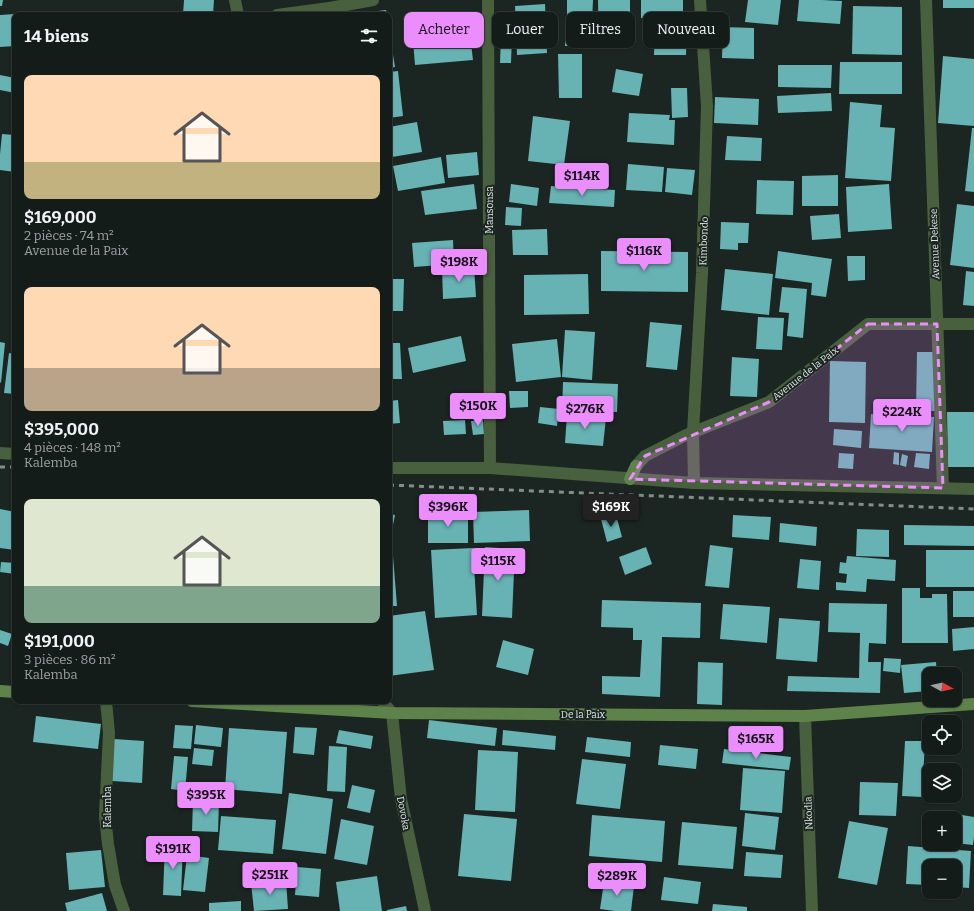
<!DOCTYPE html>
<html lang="fr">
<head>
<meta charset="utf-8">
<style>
  body { margin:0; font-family:Bitter,serif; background:#1d2522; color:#f1f3f6; height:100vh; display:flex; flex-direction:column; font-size:15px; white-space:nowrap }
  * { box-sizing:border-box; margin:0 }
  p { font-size:13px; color:#9da1a2 }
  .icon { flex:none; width:22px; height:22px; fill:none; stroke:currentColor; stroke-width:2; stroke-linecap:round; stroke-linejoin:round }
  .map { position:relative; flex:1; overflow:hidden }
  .side { position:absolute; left:12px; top:12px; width:380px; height:692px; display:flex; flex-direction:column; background:#141c19; border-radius:8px; box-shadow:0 1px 3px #0004,0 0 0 1px #333a38 }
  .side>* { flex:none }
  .top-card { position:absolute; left:404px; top:12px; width:380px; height:36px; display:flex; gap:8px }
  .needle { width:26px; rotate:98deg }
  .controls { position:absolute; left:922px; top:667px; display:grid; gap:8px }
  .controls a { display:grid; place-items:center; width:40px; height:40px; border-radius:8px; background:#141c19; box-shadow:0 1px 3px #0004,0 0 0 1px #333a38; font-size:20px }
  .price { position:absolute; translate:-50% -34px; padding:0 9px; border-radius:4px; background:#eb8dfc; color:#111; font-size:13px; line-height:26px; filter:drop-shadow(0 1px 2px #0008) }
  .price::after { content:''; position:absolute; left:50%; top:24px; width:12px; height:9px; margin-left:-6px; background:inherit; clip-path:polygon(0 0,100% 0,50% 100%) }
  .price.on { background:#222; color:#fff }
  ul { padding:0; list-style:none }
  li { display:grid; align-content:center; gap:8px; height:212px; padding:0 12px }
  li span { display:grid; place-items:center; height:124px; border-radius:8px; color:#555 }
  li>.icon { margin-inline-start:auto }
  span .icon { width:72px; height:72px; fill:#fffc; stroke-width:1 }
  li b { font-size:17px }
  h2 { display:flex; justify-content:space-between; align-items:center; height:48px; padding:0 12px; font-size:17px }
  .chip { padding:0 14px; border-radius:8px; background:#141c19; box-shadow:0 1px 3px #0004,0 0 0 1px #333a38; font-size:14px; line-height:36px }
  .chip.on { background:#eb8dfc; color:#111 }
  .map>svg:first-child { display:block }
</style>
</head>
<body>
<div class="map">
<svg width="974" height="911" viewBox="0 0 974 911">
  <rect width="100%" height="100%" fill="#1b2521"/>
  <g fill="#67b2b3">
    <polygon points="0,0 3,0 2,6 0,6"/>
    <polygon points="184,0 214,0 213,15 183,15"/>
    <polygon points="567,0 593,0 592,22 567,20"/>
    <polygon points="598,0 630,0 630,45 599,46"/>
    <rect x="641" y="0" width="42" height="18"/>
    <polygon points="748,0 781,0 778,25 745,22"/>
    <polygon points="799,0 822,0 842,1 840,24 797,21"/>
    <rect x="943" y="0" width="31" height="8"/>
    <polygon points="545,4 547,53 517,55 515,6"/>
    <polygon points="853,6 902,7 902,55 852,54"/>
    <polygon points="386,10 387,15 362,15 362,13"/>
    <polygon points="15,14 15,46 0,47 0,15"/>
    <polygon points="655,21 687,22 686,55 654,55"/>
    <polygon points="591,26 591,46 565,46 565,27"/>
    <polygon points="723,27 754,28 754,59 722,58"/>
    <polygon points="501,33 512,34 511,63 500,63"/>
    <polygon points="470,35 473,60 415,65 413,41"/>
    <polygon points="389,36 390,36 395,67 389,68"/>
    <polygon points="558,54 582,54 582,98 559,98"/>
    <polygon points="943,56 974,59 974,126 938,123"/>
    <polygon points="840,62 902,62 902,94 839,94"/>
    <polygon points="778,65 832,65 831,88 778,87"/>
    <polygon points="616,69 643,74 639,96 612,92"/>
    <polygon points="398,71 403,116 389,118 389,72"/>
    <polygon points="0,75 15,78 15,93 0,90"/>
    <polygon points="671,88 687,88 688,117 672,118"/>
    <polygon points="831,93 832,111 778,113 777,96"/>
    <polygon points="715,97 759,99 758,125 714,123"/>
    <polygon points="850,102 882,105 880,127 895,128 891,181 845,178"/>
    <polygon points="629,113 670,115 669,120 675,120 674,145 627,142"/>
    <polygon points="533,116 570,121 564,165 528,161"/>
    <polygon points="417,122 422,152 392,157 389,140 389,127"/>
    <polygon points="972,128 974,128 974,192 965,191"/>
    <polygon points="2,134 15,135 15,172 0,170 0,154"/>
    <polygon points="727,136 762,138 761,161 725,160"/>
    <polygon points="477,152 479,175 448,178 446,155"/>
    <polygon points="441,157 445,183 398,191 393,166"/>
    <polygon points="628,164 664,167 662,192 626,190"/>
    <polygon points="667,168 695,170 692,195 665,192"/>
    <polygon points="838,175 838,206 802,206 802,176"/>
    <polygon points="757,180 794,181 793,215 756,214"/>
    <polygon points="474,184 477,209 425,215 421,191"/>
    <polygon points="511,184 539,188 537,206 509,202"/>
    <polygon points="889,184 892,229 848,232 846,187"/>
    <polygon points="551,186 615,190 614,207 549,203"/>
    <polygon points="957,204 974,206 974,268 950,265"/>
    <polygon points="506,207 522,208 521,226 505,225"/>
    <polygon points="839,214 841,238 812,240 810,216"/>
    <polygon points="721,222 749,223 748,243 738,243 738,250 720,249"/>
    <polygon points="547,229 548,255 513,255 512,230"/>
    <polygon points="453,240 454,264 414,267 412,243"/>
    <polygon points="601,251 688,252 688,292 601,291"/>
    <polygon points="778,251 832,259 826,297 811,295 812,283 775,278"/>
    <polygon points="847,256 865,256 865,280 848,281"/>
    <polygon points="474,266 476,297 443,299 442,268"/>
    <polygon points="725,269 773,274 769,315 721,310"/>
    <polygon points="966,271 974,272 974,306 963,305"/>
    <polygon points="588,274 589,314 524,315 524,275"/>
    <polygon points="389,279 404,279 403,311 389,311"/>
    <polygon points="782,287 807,289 803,338 787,336 789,313 779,312"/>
    <polygon points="758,317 784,318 782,350 756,349"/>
    <polygon points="650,322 682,325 677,370 646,367"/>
    <polygon points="565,330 595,332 592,380 562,377"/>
    <polygon points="461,336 466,361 413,373 408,348"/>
    <polygon points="557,339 561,377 516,382 512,344"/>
    <polygon points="0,342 5,343 1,383 0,382"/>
    <polygon points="389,343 400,343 402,379 389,379"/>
    <polygon points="917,352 936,352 935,411 916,411"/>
    <polygon points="9,353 15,354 15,394 4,393"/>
    <polygon points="732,357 759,359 757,397 730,396"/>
    <polygon points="830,361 866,362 865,423 829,422"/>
    <polygon points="563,382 618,384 617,412 562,410"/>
    <polygon points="509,391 528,391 528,407 510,408"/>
    <polygon points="398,400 400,423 389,424 389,401"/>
    <polygon points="540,407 559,409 557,426 538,423"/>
    <polygon points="947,412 974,412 974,467 948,467"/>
    <polygon points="567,414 606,418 603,446 565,443"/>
    <polygon points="871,414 934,417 932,452 869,448"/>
    <polygon points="465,420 466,434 444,435 443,421"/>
    <polygon points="483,420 484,434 473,435 471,421"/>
    <polygon points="834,429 862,431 861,448 833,445"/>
    <polygon points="894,452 899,453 899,465 893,464"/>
    <polygon points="839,453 854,454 853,469 838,468"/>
    <polygon points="916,453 930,454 929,469 914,467"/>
    <polygon points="902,454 908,456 906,467 900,465"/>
    <polygon points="0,509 15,512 15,550 0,548"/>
    <polygon points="529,510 530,541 474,543 473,512"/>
    <rect x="428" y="512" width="40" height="31"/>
    <polygon points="389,514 395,515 392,530 389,529"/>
    <polygon points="616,515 622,537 607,542 601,519"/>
    <polygon points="733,515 771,517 769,540 732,537"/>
    <polygon points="780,523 817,527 816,546 779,542"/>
    <polygon points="904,525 974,526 974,546 904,545"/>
    <polygon points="857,529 889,530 889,557 856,556"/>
    <polygon points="710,545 733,548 729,588 705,586"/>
    <polygon points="485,547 515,549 512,618 482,616"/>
    <polygon points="646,547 652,564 625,575 619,557"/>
    <polygon points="473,548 477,615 435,618 431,550"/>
    <rect x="926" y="550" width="48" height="37"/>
    <polygon points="389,556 393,556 397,606 389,606"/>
    <polygon points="847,556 896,560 895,581 867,579 866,592 836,590 836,582 846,583 847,574 839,573 840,562 846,563"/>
    <polygon points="800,559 821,561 819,590 797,588"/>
    <polygon points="1,562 15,563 15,574 0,572"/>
    <polygon points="902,588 920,588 920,598 932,598 932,594 947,594 948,643 902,643"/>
    <rect x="953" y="591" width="21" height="26"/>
    <polygon points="602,600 701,603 700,638 662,637 660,697 602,694 602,676 640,677 642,640 633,640 633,628 601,627"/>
    <polygon points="829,603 887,604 886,644 869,643 868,662 881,662 880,693 787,691 788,676 859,678 860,633 828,632"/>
    <polygon points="723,604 770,607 767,643 720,639"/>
    <polygon points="425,611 434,670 389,676 389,616"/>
    <polygon points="779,618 820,621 817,662 776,659"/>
    <polygon points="974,627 974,649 953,651 952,629"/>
    <polygon points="0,630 12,634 8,646 0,643"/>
    <polygon points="503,640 534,649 528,675 496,667"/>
    <polygon points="884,658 901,659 900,673 883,671"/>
    <polygon points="698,662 723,663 722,705 697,704"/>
    <polygon points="936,662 937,674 929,674 929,691 904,693 901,665"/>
    <polygon points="36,716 101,724 98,749 33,742"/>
    <polygon points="429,720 497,728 495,746 427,738"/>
    <polygon points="175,725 193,726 191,749 173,748"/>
    <polygon points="196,725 223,728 221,747 194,744"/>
    <polygon points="295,727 317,728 314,755 293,753"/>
    <polygon points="229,728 287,732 282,794 225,789"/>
    <polygon points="339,730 373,736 371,749 336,743"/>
    <polygon points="503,730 556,736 555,750 502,745"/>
    <polygon points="587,737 631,742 630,757 585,752"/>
    <polygon points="114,739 144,741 142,783 112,781"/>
    <polygon points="905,741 925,741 922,797 902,796"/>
    <polygon points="660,745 698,749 696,769 658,765"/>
    <polygon points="329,746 347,747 345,792 327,791"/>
    <polygon points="194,748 214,750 212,766 192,764"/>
    <polygon points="724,749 791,757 789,770 722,763"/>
    <polygon points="478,750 518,752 515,812 475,810"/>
    <polygon points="174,756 188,757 185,791 171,789"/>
    <polygon points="582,759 626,764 620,809 576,804"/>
    <polygon points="743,768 785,771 782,813 740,810"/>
    <polygon points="860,782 898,783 896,816 859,815"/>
    <polygon points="352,785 375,790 370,813 347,808"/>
    <polygon points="289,793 333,799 326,854 282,849"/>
    <polygon points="193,801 219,802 218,832 192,831"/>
    <polygon points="745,813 779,817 775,850 742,846"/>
    <polygon points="464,814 517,819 511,881 458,876"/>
    <polygon points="956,814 974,817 974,837 973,845 955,843 955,819"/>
    <polygon points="592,815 665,821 662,862 589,856"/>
    <polygon points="221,816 276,820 273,854 218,850"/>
    <polygon points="341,819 374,826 367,865 334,859"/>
    <polygon points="849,821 888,828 877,885 838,878"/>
    <polygon points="682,822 737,827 733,869 678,865"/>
    <polygon points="165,843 183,844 181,896 163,895"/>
    <polygon points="908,846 971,851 969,888 955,887 955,866 929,866 929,885 906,884"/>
    <polygon points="101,850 105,887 69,890 66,853"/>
    <polygon points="746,852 783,855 781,878 744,876"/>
    <polygon points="187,855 209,858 205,892 183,890"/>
    <polygon points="297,867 321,869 319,897 295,895"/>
    <polygon points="377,876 382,911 340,911 336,882"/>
    <polygon points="664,877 701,882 698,904 661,900"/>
    <polygon points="286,880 288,909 254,911 251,883"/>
    <polygon points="604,882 634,886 631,911 615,911 600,909"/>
    <polygon points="102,893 107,911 67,911 65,903"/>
    <polygon points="241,901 241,911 209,911 209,903"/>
    <polygon points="713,904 747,907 747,911 712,911"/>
    <polygon points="406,906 407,911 387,911 387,910"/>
  </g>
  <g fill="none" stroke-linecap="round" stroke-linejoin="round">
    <g stroke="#48603d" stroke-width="12">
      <polyline points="235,0 238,15"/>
      <polyline points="488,0 490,468"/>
      <polyline points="926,0 943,488"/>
      <polyline points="277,15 329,8 373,0"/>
      <polyline points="0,453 15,454"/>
      <polyline points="636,466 645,456 686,435 769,402 868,324 974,324"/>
      <polyline points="389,468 490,468 694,483 974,489"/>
      <polyline points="694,483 693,432 702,273 707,106 700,0"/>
      <polyline points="106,701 109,733 105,816 108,844 115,885 124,911"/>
      <polyline points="382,701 392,713 401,799 425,911"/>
      <polyline points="805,716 812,911"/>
    </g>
    <g stroke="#5d824a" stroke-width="12">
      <polyline points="630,479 636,466"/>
      <polyline points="0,691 15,692"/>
      <polyline points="192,701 392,713 805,716 974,704"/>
    </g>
    <g stroke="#858d8a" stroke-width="3" stroke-dasharray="5 5" stroke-linecap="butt">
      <polyline points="0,467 15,467"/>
      <polyline points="389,485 974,509"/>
    </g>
  </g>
  <path fill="#eb8dfc" fill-opacity="0.2" stroke="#eb8dfc" stroke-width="3" stroke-dasharray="8 5" stroke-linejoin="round" d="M868 324H937L943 488 630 479 645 456 769 402Z"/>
  <g text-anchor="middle" stroke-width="4" stroke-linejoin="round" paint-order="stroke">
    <g font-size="10" fill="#e1e8e5" stroke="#1b2521">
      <text transform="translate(489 210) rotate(-90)" y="4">Mansonsa</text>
      <text transform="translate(703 241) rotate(-88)" y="4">Kimbondo</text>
      <text transform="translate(934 244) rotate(-92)" y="4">Avenue Dekese</text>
      <text transform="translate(805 373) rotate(-38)" y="4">Avenue de la Paix</text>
      <text x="583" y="718">De la Paix</text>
      <text transform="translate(107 807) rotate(-90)" y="4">Kalemba</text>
      <text transform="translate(404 813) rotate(79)" y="4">Dovoka</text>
      <text transform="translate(808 813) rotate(-92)" y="4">Nkodia</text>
    </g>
  </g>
</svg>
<div class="controls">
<a><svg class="needle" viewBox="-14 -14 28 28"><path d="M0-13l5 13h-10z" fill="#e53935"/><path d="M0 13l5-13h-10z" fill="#9da1a2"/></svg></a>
<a><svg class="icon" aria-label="locate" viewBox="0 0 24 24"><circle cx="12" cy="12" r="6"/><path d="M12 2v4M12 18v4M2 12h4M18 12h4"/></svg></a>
<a><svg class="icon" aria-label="layers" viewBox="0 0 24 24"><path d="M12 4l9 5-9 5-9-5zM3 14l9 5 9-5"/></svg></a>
<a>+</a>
<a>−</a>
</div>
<b class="price" style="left:582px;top:197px">$114K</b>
<b class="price" style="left:644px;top:272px">$116K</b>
<b class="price" style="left:459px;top:283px">$198K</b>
<b class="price" style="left:478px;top:427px">$150K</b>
<b class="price" style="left:585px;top:430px">$276K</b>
<b class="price" style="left:902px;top:433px">$224K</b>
<b class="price" style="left:448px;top:528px">$396K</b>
<b class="price on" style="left:611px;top:528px">$169K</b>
<b class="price" style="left:498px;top:582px">$115K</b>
<b class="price" style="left:756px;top:760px">$165K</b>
<b class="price" style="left:206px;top:816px">$395K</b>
<b class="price" style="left:173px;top:870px">$191K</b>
<b class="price" style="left:270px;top:896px">$251K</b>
<b class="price" style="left:617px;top:897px">$289K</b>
<div class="top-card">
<a class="chip on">Acheter</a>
<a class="chip">Louer</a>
<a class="chip">Filtres</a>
<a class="chip">Nouveau</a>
</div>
<section class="side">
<h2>14 biens<svg class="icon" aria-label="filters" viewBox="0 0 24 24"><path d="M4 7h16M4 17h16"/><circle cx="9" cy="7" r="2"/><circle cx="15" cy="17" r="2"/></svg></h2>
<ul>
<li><span style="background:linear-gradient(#ffd9b3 70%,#c2b280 0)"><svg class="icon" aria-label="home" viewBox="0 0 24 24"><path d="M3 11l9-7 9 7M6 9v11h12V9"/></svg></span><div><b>$169,000</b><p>2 pièces · 74 m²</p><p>Avenue de la Paix</p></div></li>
<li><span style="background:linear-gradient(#ffd9b3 65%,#b9a48a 0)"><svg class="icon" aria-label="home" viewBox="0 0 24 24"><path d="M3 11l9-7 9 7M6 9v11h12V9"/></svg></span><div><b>$395,000</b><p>4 pièces · 148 m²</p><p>Kalemba</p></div></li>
<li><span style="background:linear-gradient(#dfe7d0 70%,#7fa58c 0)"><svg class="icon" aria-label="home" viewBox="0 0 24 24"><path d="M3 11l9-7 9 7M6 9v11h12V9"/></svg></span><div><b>$191,000</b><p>3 pièces · 86 m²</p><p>Kalemba</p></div></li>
</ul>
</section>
</div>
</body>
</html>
